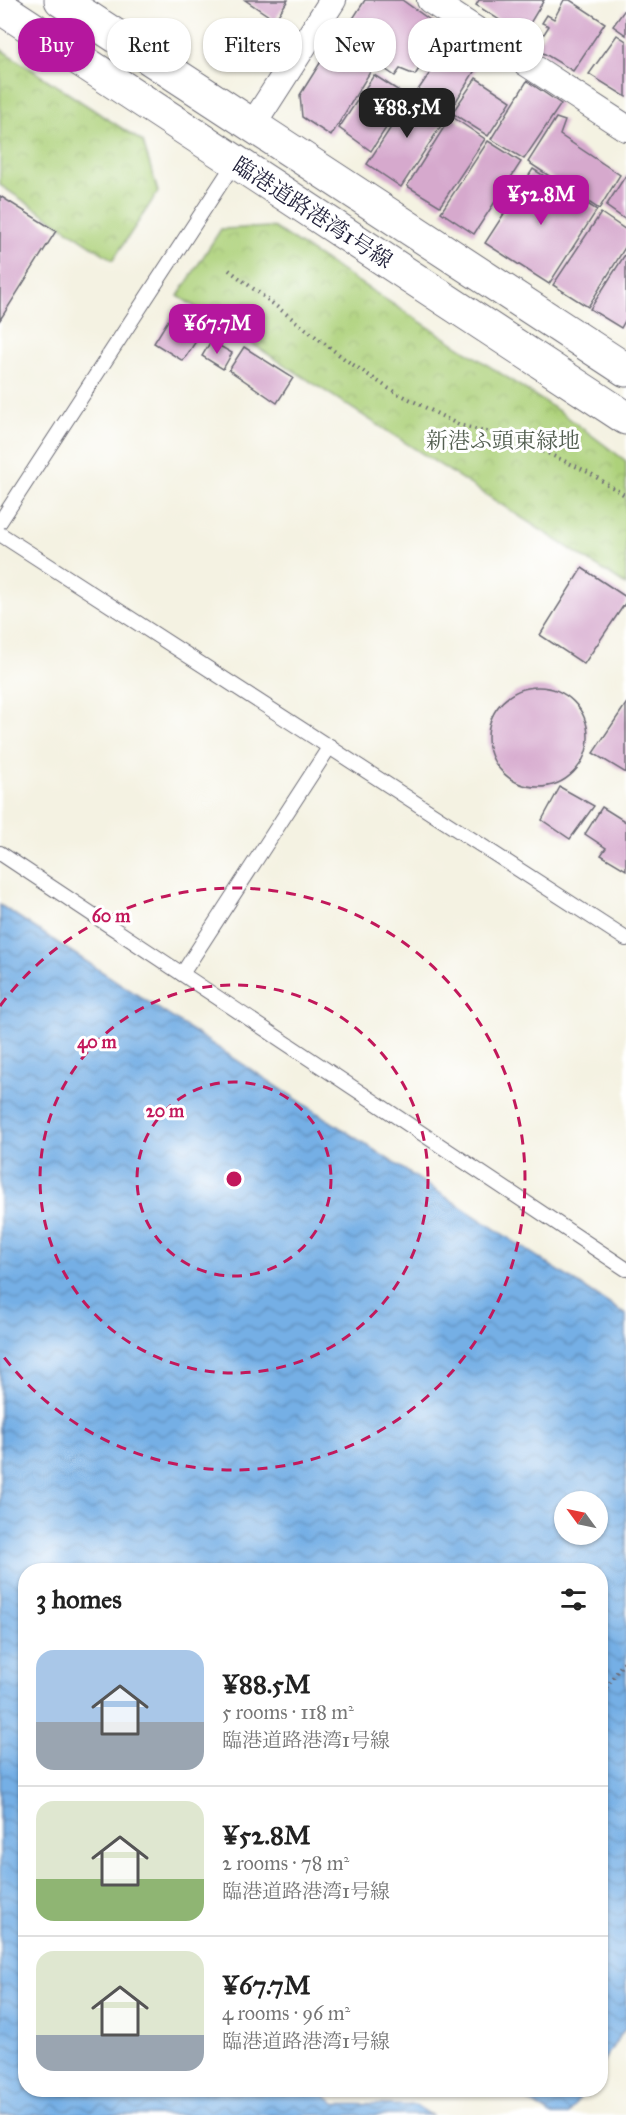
<!DOCTYPE html>
<html lang="en">
<head>
<meta charset="utf-8">
<style>
  body { margin:0; font-family:"IM FELL Great Primer","Noto Serif JP",serif; background:#f6f6f6; color:#222; height:100vh; display:flex; flex-direction:column; font-size:22px; white-space:nowrap }
  * { box-sizing:border-box; margin:0 }
  p { font-size:20px; color:#767676 }
  .icon { flex:none; width:33px; height:33px; fill:none; stroke:currentColor; stroke-width:2; stroke-linecap:round; stroke-linejoin:round }
  .map { position:relative; flex:1; overflow:hidden }
  .drawer { position:absolute; left:18px; top:1563px; width:590px; height:534px; display:flex; flex-direction:column; background:#fff; border-radius:24px; box-shadow:0 2px 4px #0004 }
  .drawer>* { flex:none }
  .top-card { position:absolute; left:18px; top:18px; width:591px; height:54px; display:flex; gap:12px }
  .needle { width:39px; rotate:303deg }
  .controls { position:absolute; left:554px; top:1491px; display:grid; gap:12px }
  .controls a { display:grid; place-items:center; width:54px; height:54px; border-radius:50%; background:#fff; box-shadow:0 2px 4px #0004; font-size:30px }
  .price { position:absolute; translate:-50% -51px; padding:0 14px; border-radius:12px; background:#b5179e; color:#fff; font-size:20px; line-height:39px; filter:drop-shadow(0 2px 3px #0008) }
  .price::after { content:''; position:absolute; left:50%; top:36px; width:18px; height:14px; margin-left:-9px; background:inherit; clip-path:polygon(0 0,100% 0,50% 100%) }
  .price.active { background:#222; color:#fff }
  ul { padding:0; list-style:none }
  li { display:flex; align-items:center; gap:18px; height:150px; padding:0 18px }
  li+li { border-top:2px solid #e0e0e0 }
  li span { display:grid; place-items:center; flex:none; width:168px; height:120px; border-radius:18px; color:#555 }
  li>.icon { margin-inline-start:auto }
  span .icon { width:72px; height:72px; fill:#fffc; stroke-width:1 }
  li b { font-size:26px }
  h2 { display:flex; justify-content:space-between; align-items:center; height:72px; padding:0 18px; font-size:26px }
  .tag { padding:0 21px; border-radius:24px; background:#fff; box-shadow:0 2px 4px #0004; font-size:21px; line-height:54px }
  .tag.active { background:#b5179e; color:#fff }
  .map>svg:first-child { display:block }
</style>
</head>
<body>
<div class="map">
<svg width="626" height="2115" viewBox="0 0 626 2115">
  <defs>
    <pattern id="park-crowns" width="20" height="18" patternUnits="userSpaceOnUse" patternTransform="scale(1.5)"><rect width="20" height="18" fill="#add17a"/><path d="M2 6a3 3 0 1 1 6 0M12 15a3 3 0 1 1 6 0" fill="none" stroke="#95b36a"/></pattern>
    <pattern id="water-waves" width="16" height="10" patternUnits="userSpaceOnUse" patternTransform="scale(1.5)"><rect width="16" height="10" fill="#75afe5"/><path d="M0 5q4-4 8 0t8 0" fill="none" stroke="#608ebb"/></pattern>
  </defs>
  <rect width="100%" height="100%" fill="#fff"/>
  <filter id="ink" filterUnits="userSpaceOnUse"><feTurbulence type="fractalNoise" baseFrequency=".0167" numOctaves="2"/><feDisplacementMap in="SourceGraphic" scale="12" xChannelSelector="R" yChannelSelector="G"/><feConvolveMatrix kernelMatrix="1 2 1 2 8 2 1 2 1" color-interpolation-filters="sRGB"/></filter>
  <filter id="wash" filterUnits="userSpaceOnUse"><feTurbulence type="fractalNoise" baseFrequency=".008" numOctaves="4" result="noise"/><feDisplacementMap in="SourceGraphic" scale="24" xChannelSelector="R" yChannelSelector="G"/><feGaussianBlur stdDeviation="1.35" result="paint"/><feColorMatrix in="noise" values="0 0 0 0 0 0 0 0 0 0 0 0 0 0 0 0 0 1.4 0 .05"/><feComposite in="paint" operator="in"/></filter>
  <g filter="url(#wash)">
    <rect width="100%" height="100%" fill="#f4f2e2"/>
    <g fill="url(#park-crowns)" stroke="#687a5a" stroke-width="1.5">
      <polygon points="0,49 143,142 158,192 113,260 0,185"/>
      <polygon points="273,227 562,413 626,461 626,585 178,296 221,229"/>
    </g>
    <g fill="url(#water-waves)" stroke="#4c6890" stroke-width="1.5" fill-rule="evenodd">
      <path d="M0 905 626 1315V2027L600 2066V1570H26V2090H319L335 2104 415 2105 431 2115H0ZM564 1502H597V1534H564Z"/>
      <polygon points="511,2090 585,2090 568,2115 551,2115"/>
    </g>
    <g id="blocks">
      <g fill="#d6a9cd">
        <polygon points="245,0 288,0 275,20"/>
        <polygon points="365,0 402,0 444,30 415,75 400,69 395,76 379,65 382,59 372,54 373,50 363,45 360,50 341,37"/>
        <polygon points="479,0 544,0 523,35 476,5"/>
        <polygon points="564,0 570,0 605,23 573,71 535,48 549,26 542,23 547,15 554,19"/>
        <polygon points="626,8 626,35 613,26"/>
        <polygon points="617,35 626,41 626,97 589,74"/>
        <polygon points="335,39 375,64 331,136 302,117 300,95"/>
        <polygon points="447,48 477,67 450,111 418,90"/>
        <polygon points="374,75 407,96 371,151 339,128"/>
        <polygon points="476,78 511,101 488,136 452,113"/>
        <polygon points="527,81 561,104 524,159 491,139"/>
        <polygon points="414,92 448,115 401,187 367,164"/>
        <polygon points="451,116 485,139 440,206 407,186"/>
        <polygon points="556,118 565,121 560,135 620,175 599,209 528,162"/>
        <polygon points="488,141 521,162 474,234 441,212"/>
        <polygon points="533,169 597,210 549,284 485,243"/>
        <polygon points="626,175 626,220 606,206"/>
        <polygon points="0,196 56,231 0,320"/>
        <polygon points="601,213 626,230 626,246 588,307 553,285"/>
        <polygon points="626,253 626,319 621,328 590,309"/>
        <polygon points="177,306 206,326 183,361 154,343"/>
        <polygon points="211,341 232,353 223,369 202,356"/>
        <polygon points="244,347 293,378 277,403 229,370"/>
        <polygon points="582,568 626,597 626,602 584,664 540,635"/>
        <circle cx="538" cy="737" r="50"/>
        <polygon points="626,704 626,773 593,753"/>
        <polygon points="560,787 594,806 570,839 542,820"/>
        <polygon points="602,807 626,822 626,870 601,855 606,848 585,834"/>
      </g>
    </g>
  </g>
  <g filter="url(#ink)">
    <use href="#blocks" fill-opacity="0" stroke="#6c6b75" stroke-width="1.5"/>
    <g fill="none" stroke-linecap="round" stroke-linejoin="round">
      <g stroke="#6c6b75" stroke-width="16">
        <g id="lane">
          <polyline points="0,522 235,162"/>
          <polyline points="0,534 626,939"/>
          <polyline points="0,853 626,1269"/>
          <polyline points="182,974 330,746"/>
        </g>
      </g>
      <g stroke="#6c6b75" stroke-width="28">
        <g id="street">
          <polyline points="430,0 626,128"/>
          <polyline points="252,126 333,0"/>
        </g>
      </g>
      <g stroke="#6c6b75" stroke-width="35">
        <g id="secondary">
          <polyline points="61,0 626,370"/>
          <polyline points="0,7 626,418"/>
        </g>
      </g>
      <g stroke="#6c6b75" stroke-width="4" stroke-dasharray="1.5 4.5" stroke-linecap="butt">
        <polyline points="229,270 346,360 388,388 459,425 503,436 547,453 588,472 626,496"/>
        <polyline points="600,1698 626,1658"/>
      </g>
      <use href="#lane" stroke="#fff" stroke-width="14"/>
      <use href="#street" stroke="#fff" stroke-width="26"/>
      <use href="#secondary" stroke="#fff" stroke-width="33"/>
    </g>
  </g>
  <g fill="none" stroke="#c2185b" stroke-width="3" stroke-dasharray="10 8">
    <circle cx="234" cy="1179" r="97"/>
    <circle cx="234" cy="1179" r="194"/>
    <path d="M0 1006A291 291 0 1 1 0 1352"/>
  </g>
  <g text-anchor="middle" stroke-width="6" stroke-linejoin="round" paint-order="stroke">
    <g font-size="22" fill="#22223b" stroke="#fff">
      <text transform="translate(313 212) rotate(33)" y="8">臨港道路港湾1号線</text>
    </g>
    <g font-size="22" fill="#535f51" stroke="#fff">
      <text x="503" y="448">新港ふ頭東緑地</text>
    </g>
  </g>
  <circle cx="234" cy="1179" r="9" fill="#c2185b" stroke="#fff" stroke-width="3"/>
  <g font-size="18" text-anchor="middle" font-weight="bold" fill="#c2185b" stroke="#fff" stroke-width="6" stroke-linejoin="round" paint-order="stroke">
    <text x="111" y="922">60 m</text>
    <text x="97" y="1048">40 m</text>
    <text x="165" y="1117">20 m</text>
  </g>
</svg>
<div class="controls">
<a><svg class="needle" viewBox="-14 -14 28 28"><path d="M0-13l5 13h-10z" fill="#e53935"/><path d="M0 13l5-13h-10z" fill="#767676"/></svg></a>
</div>
<b class="price active" style="left:407px;top:139px">¥88.5M</b>
<b class="price" style="left:541px;top:226px">¥52.8M</b>
<b class="price" style="left:217px;top:355px">¥67.7M</b>
<div class="top-card">
<a class="tag active">Buy</a>
<a class="tag">Rent</a>
<a class="tag">Filters</a>
<a class="tag">New</a>
<a class="tag">Apartment</a>
</div>
<section class="drawer">
<h2>3 homes<svg class="icon" aria-label="filters" viewBox="0 0 24 24"><path d="M4 7h16M4 17h16"/><circle cx="9" cy="7" r="2"/><circle cx="15" cy="17" r="2"/></svg></h2>
<ul>
<li><span style="background:linear-gradient(#a9c7e8 60%,#9aa5b1 0)"><svg class="icon" aria-label="home" viewBox="0 0 24 24"><path d="M3 11l9-7 9 7M6 9v11h12V9"/></svg></span><div><b>¥88.5M</b><p>5 rooms · 118 m²</p><p>臨港道路港湾1号線</p></div></li>
<li><span style="background:linear-gradient(#dfe7d0 65%,#8fb573 0)"><svg class="icon" aria-label="home" viewBox="0 0 24 24"><path d="M3 11l9-7 9 7M6 9v11h12V9"/></svg></span><div><b>¥52.8M</b><p>2 rooms · 78 m²</p><p>臨港道路港湾1号線</p></div></li>
<li><span style="background:linear-gradient(#dfe7d0 70%,#9aa5b1 0)"><svg class="icon" aria-label="home" viewBox="0 0 24 24"><path d="M3 11l9-7 9 7M6 9v11h12V9"/></svg></span><div><b>¥67.7M</b><p>4 rooms · 96 m²</p><p>臨港道路港湾1号線</p></div></li>
</ul>
</section>
</div>
</body>
</html>
